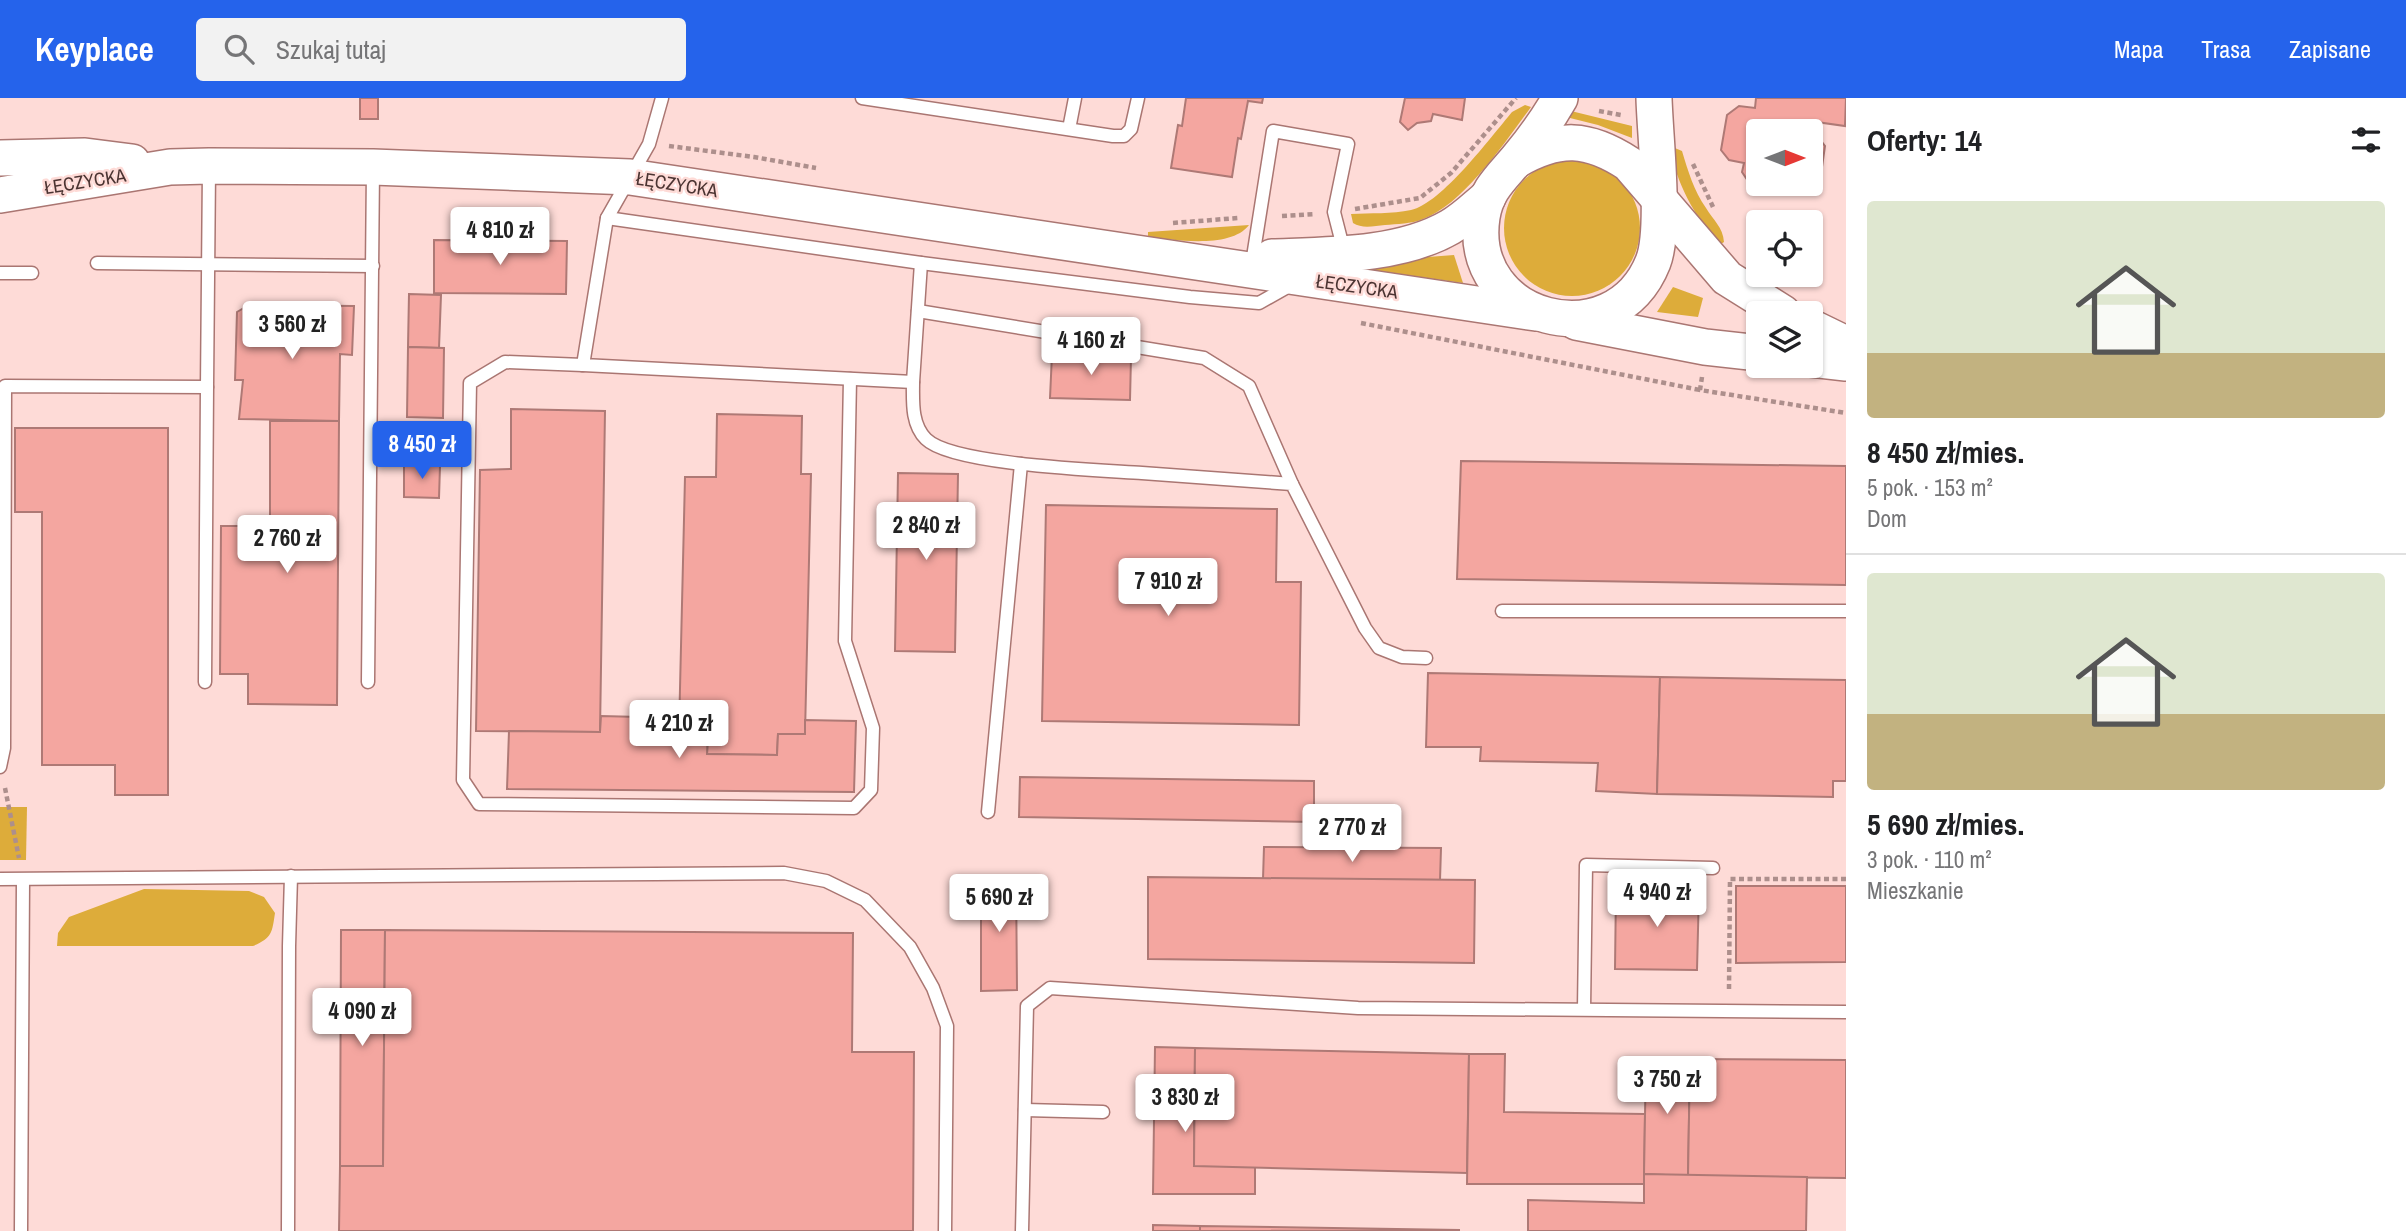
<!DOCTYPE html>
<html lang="pl">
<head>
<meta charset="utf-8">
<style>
  body { margin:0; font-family:"Archivo Narrow",sans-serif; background:#f2f2f2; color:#202124; height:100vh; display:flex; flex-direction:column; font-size:26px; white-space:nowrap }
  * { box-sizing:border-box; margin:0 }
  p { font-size:23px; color:#757577 }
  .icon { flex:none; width:38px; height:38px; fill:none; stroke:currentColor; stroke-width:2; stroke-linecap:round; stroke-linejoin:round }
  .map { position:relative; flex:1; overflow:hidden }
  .side { display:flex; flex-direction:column; background:#fff; width:560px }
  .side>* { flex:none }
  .needle { width:46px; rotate:90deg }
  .tools { position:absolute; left:1746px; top:21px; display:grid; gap:14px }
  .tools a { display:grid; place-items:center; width:77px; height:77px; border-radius:7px; background:#fff; box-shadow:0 2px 5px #0004; font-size:35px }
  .price { position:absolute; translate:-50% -60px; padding:0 16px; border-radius:7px; background:#fff; color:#222; font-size:23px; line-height:46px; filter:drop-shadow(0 2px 4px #0008) }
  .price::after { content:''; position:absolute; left:50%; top:42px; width:21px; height:16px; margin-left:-10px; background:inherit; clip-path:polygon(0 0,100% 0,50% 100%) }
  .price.active { background:#2563eb; color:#fff }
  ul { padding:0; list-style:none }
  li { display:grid; align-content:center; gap:14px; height:371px; padding:0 21px }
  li+li { border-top:2px solid #e0e0e0 }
  li span { display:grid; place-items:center; height:217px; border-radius:7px; color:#555 }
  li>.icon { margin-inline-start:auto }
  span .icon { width:126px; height:126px; fill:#fffc; stroke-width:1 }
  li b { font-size:30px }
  h2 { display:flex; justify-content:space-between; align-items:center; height:84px; padding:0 21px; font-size:30px }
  header { display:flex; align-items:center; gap:42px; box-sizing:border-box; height:98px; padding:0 35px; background:#2563eb; color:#fff }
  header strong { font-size:33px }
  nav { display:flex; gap:38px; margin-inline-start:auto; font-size:24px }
  .search { width:490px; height:63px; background:#f2f2f2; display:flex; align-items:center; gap:18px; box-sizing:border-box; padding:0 24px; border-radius:7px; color:#757577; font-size:26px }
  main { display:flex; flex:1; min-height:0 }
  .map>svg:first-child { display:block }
</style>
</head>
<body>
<header>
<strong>Keyplace</strong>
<div class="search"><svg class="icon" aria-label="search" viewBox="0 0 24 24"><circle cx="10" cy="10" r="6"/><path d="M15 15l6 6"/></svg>Szukaj tutaj</div>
<nav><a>Mapa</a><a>Trasa</a><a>Zapisane</a></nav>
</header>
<main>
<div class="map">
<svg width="1846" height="1133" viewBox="0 0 1846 1133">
  <rect width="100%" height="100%" fill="#fedbd7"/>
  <g fill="#ddac3a">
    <path d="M1525 7 1531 9C1506 43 1463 107 1423 121 1411 126 1397 126 1385 127 1374 128 1362 131 1353 125L1351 116C1370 115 1392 116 1411 112 1441 106 1491 39 1512 14Z"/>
    <polygon points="1571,13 1632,28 1632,40 1598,27 1570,20 1568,19"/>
    <path d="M1670 48 1682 53C1688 73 1694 93 1706 110 1713 122 1723 129 1724 144L1718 148C1695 116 1676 87 1670 48Z"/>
    <circle cx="1572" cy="130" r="68"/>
    <path d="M1249 127C1231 151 1175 142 1148 139V134Z"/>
    <polygon points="1454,157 1463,185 1348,169 1350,165"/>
    <polygon points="1673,189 1703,200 1698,219 1657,214"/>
    <polygon points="0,709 27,709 26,762 0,762"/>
    <path d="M144 791 249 793 264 799 275 815C272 835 272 840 253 848H57L58 835 69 819Z"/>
  </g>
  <g fill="#f4a6a0" stroke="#ae7975" stroke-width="2">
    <rect x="360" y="0" width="18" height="21"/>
    <polygon points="1186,0 1263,0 1262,5 1248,3 1241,41 1238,40 1232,79 1171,70 1178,27 1182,28"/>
    <polygon points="1405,0 1465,0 1462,22 1433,16 1431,23 1417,25 1408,32 1400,24"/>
    <polygon points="1756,0 1846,0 1845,28 1816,24 1814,38 1818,39 1825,48 1822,69 1812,76 1811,33 1759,33 1759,86 1795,86 1787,92 1750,86 1742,74 1744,65 1729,62 1721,52 1727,17 1739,8 1755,10"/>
    <polygon points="434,142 567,143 566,196 434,195"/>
    <polygon points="409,196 441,197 439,250 408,249"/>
    <polygon points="249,207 354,208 352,257 340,256 339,323 239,321 243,282 235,282 237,214"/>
    <polygon points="408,249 444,250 443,320 407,319"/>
    <polygon points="1052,256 1131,259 1130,302 1050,300"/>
    <polygon points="511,311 605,313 600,634 476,633 480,372 511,371"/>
    <polygon points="717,316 802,318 801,376 811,376 805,636 778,636 777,657 707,656 708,633 679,633 685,379 716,379"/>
    <polygon points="270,323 339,323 337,607 248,606 248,576 220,576 221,428 270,428"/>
    <polygon points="15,330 168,330 168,697 115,697 115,667 42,667 42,414 15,414"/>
    <polygon points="1461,363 1846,368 1846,487 1457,481"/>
    <polygon points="404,367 440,368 439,400 404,399"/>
    <polygon points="898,375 958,376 955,554 895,553"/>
    <polygon points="1046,407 1277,411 1276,484 1301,484 1299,627 1042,623"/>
    <polygon points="1428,575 1660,579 1657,696 1596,693 1598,665 1480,663 1481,649 1426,649"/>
    <polygon points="1660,579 1846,582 1846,683 1833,683 1833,699 1657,696"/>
    <polygon points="601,618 679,620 679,633 708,633 707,656 777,657 778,636 805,636 805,622 856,623 854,694 507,691 509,633 600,634"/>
    <polygon points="1020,679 1314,683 1314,724 1019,719"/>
    <polygon points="1264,749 1441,750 1440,782 1263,781"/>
    <polygon points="981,778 1016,778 1017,892 981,893"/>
    <polygon points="1148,779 1475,782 1474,865 1148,861"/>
    <polygon points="1736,788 1846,788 1846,864 1736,865"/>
    <polygon points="1616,791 1699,792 1697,872 1615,871"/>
    <polygon points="341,832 385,832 383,1068 340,1068"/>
    <polygon points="385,832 853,835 852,954 914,954 913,1133 339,1133 340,1068 383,1068"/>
    <polygon points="1155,949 1195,950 1194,1068 1255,1068 1255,1096 1153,1096"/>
    <polygon points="1195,950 1469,956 1467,1075 1194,1068"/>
    <polygon points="1469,956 1505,956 1504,1014 1645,1016 1644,1086 1467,1086"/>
    <polygon points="1646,959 1690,961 1688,1078 1644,1076"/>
    <polygon points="1690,961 1846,962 1846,1080 1688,1078"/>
    <polygon points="1644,1076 1807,1079 1806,1133 1528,1133 1528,1102 1644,1105"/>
    <polygon points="1153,1127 1200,1128 1200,1133 1153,1133"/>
    <polygon points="1200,1128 1460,1132 1200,1133"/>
  </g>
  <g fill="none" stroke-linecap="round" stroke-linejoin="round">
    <g stroke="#aa7672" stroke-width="15">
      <g id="lane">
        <path d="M662 0 649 46 607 120 583 267 913 284C913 303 911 326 926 341 952 367 1100 372 1142 375 1192 379 1242 382 1292 386L1365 530 1379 550 1402 559 1426 560"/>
        <polyline points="862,0 1113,38 1124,38 1131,31 1138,0"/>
        <polyline points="1069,31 1075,0"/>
        <polyline points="607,120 921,165 1190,199 1259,205 1291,187"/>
        <polyline points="1253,159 1273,33 1348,46 1334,114 1344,153"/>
        <polyline points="97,165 373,168"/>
        <polyline points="0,175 32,175"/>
        <polyline points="918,213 1204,260 1249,288 1292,386"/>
        <polyline points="583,267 505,264 470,285 463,682 479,706 854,710 871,692 873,630 845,543 850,281"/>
        <polyline points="913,284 921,165"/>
        <polyline points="1502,513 1846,513"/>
        <polyline points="205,584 207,289"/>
        <polyline points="368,584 373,70"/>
        <polyline points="0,669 4,650 5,288 207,289 209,71"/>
        <polyline points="988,714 1021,366"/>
        <polyline points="0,781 784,775 826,783 865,802 910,849 933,890 947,928 945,1133"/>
        <polyline points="1584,911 1586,767 1713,770"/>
        <polyline points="1025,1012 1103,1014"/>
        <polyline points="21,1133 23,782"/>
        <polyline points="288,1133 289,848 291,778"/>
        <polyline points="1022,1133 1027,908 1050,890 1358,910 1846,914"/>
      </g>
    </g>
    <g stroke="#aa7672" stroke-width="38">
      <g id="secondary">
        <path d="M1560 0C1548 21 1533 42 1517 61 1501 80 1486 92 1482 119 1466 223 1614 262 1653 164 1666 131 1655 39 1654 0"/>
        <polyline points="0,60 85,58 132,64"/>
        <path d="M1517 62C1559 38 1588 39 1629 66L1727 180 1783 215"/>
        <polyline points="0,97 170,69 209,68 373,69 630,79 1536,215"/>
        <path d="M1272 159C1329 157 1400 158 1450 129 1464 121 1476 109 1488 99"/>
        <polyline points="1576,224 1705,249 1759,255"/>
        <polyline points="1811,229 1846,246"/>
        <polyline points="1811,261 1846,265"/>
      </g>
    </g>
    <g stroke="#ad8f8c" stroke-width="4.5" stroke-dasharray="5 3.5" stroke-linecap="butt">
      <polyline points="1599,13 1621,17"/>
      <polyline points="669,48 754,59 816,70"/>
      <polyline points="1693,66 1713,109"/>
      <polyline points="1355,111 1420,100 1451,75 1516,0"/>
      <polyline points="1282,118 1315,116"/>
      <polyline points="1173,125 1238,120"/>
      <polyline points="1361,225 1700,292"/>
      <polyline points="1702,279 1700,292 1846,315"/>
      <polyline points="5,690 19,760"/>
      <polyline points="1729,891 1730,781 1846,781"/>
    </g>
    <use href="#lane" stroke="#fff" stroke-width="12"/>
    <use href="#secondary" stroke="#fff" stroke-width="35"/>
  </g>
  <g text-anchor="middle" stroke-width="5" stroke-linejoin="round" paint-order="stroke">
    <g font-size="19" fill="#4b3432" stroke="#fedbd7">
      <text transform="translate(85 83) rotate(-9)" y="7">ŁĘCZYCKA</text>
      <text transform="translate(677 86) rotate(9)" y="7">ŁĘCZYCKA</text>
      <text transform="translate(1357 188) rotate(8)" y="7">ŁĘCZYCKA</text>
    </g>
  </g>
</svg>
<div class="tools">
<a><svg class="needle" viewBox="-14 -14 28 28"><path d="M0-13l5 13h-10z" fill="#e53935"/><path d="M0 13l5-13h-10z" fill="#757577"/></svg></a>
<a><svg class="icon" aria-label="locate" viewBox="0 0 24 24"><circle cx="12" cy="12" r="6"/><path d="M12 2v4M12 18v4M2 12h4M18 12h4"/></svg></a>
<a><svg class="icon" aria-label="layers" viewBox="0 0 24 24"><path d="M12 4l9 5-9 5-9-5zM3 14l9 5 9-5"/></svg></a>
</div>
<b class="price" style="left:500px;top:169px">4 810 zł</b>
<b class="price" style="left:292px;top:263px">3 560 zł</b>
<b class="price" style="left:1091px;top:279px">4 160 zł</b>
<b class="price active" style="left:422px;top:383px">8 450 zł</b>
<b class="price" style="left:926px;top:464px">2 840 zł</b>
<b class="price" style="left:287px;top:477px">2 760 zł</b>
<b class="price" style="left:1168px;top:520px">7 910 zł</b>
<b class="price" style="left:679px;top:662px">4 210 zł</b>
<b class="price" style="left:1352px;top:766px">2 770 zł</b>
<b class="price" style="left:1657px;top:831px">4 940 zł</b>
<b class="price" style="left:999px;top:836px">5 690 zł</b>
<b class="price" style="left:362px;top:950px">4 090 zł</b>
<b class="price" style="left:1667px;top:1018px">3 750 zł</b>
<b class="price" style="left:1185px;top:1036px">3 830 zł</b>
</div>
<section class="side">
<h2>Oferty: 14<svg class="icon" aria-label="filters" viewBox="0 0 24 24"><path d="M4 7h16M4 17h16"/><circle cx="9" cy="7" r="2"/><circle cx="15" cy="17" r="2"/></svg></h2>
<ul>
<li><span style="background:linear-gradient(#dfe7d0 70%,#c2b280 0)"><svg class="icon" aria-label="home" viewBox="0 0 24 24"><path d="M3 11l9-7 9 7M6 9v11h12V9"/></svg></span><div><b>8 450 zł/mies.</b><p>5 pok. · 153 m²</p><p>Dom</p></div></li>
<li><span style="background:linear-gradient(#dfe7d0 65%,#c2b280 0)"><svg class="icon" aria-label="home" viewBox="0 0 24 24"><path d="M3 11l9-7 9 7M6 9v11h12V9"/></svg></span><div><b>5 690 zł/mies.</b><p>3 pok. · 110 m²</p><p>Mieszkanie</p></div></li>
</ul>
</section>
</main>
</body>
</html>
